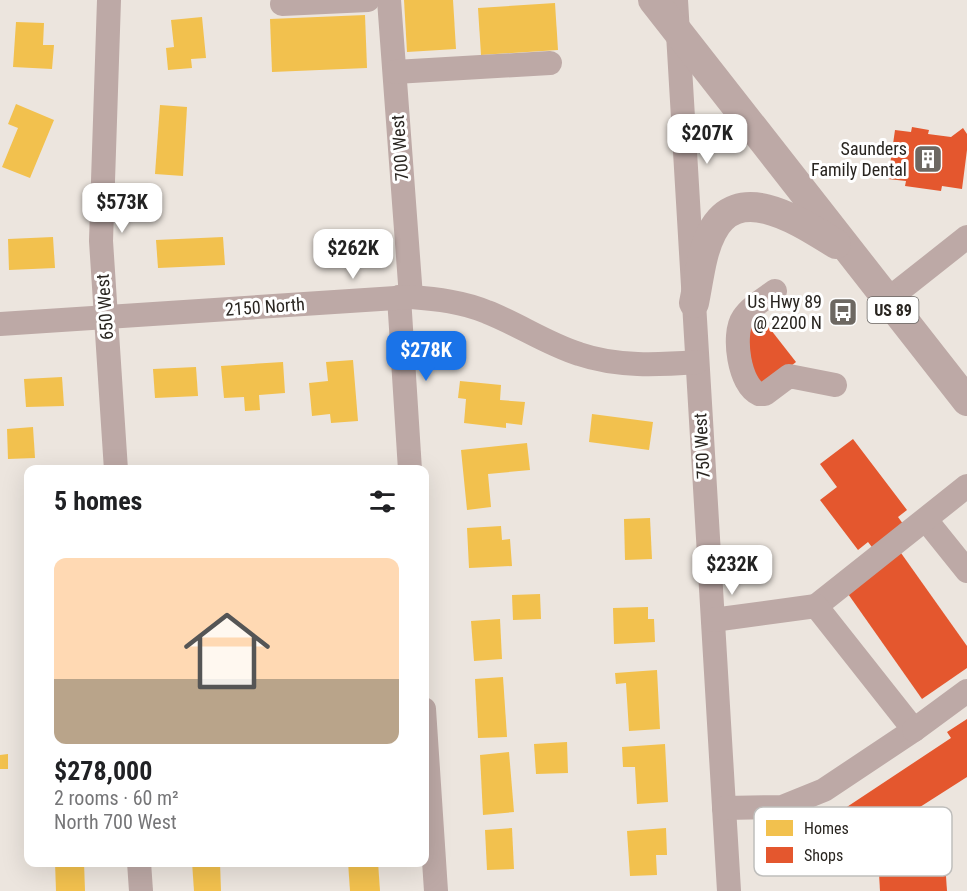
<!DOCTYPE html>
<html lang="en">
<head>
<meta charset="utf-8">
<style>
  body { margin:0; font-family:"Roboto Condensed",sans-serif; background:#f2f2f2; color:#202124; height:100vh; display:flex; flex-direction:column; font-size:22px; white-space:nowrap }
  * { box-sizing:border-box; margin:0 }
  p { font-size:20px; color:#757577 }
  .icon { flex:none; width:33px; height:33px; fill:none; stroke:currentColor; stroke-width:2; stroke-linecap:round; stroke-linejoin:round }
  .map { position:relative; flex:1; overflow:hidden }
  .sheet { position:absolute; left:24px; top:465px; width:405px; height:402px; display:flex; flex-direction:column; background:#fff; border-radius:12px; box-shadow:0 6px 24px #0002 }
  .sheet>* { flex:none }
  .price { position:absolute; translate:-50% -51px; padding:0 14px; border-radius:12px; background:#fff; color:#222; font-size:20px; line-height:39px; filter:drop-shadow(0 2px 3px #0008) }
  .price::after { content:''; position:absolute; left:50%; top:36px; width:18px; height:14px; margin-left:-9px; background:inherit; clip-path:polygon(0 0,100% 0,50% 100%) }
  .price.selected { background:#1a73e8; color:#fff }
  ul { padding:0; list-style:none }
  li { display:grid; align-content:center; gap:12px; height:318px; padding:0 30px }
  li+li { border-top:2px solid #e0e0e0 }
  li span { display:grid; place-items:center; height:186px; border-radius:12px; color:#555 }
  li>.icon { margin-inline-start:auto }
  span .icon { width:108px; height:108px; fill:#fffc; stroke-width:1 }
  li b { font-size:26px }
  h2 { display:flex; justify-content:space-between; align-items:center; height:72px; padding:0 30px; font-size:26px }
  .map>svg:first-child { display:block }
</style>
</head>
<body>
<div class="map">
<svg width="967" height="891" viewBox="0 0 967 891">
  <rect width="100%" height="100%" fill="#ece5de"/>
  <g fill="#f2c14e">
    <polygon points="404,0 453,0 456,49 407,52"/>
    <polygon points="555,3 558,50 481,55 478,8"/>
    <polygon points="365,15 367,68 272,72 270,19"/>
    <polygon points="202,17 206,58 191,59 192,68 168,70 166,48 174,47 171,20"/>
    <polygon points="16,22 44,23 43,45 54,45 52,69 13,67"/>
    <polygon points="16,104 54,120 30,178 2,167 18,128 8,124"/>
    <polygon points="160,105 187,107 183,176 155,174"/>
    <polygon points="53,237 55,268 9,270 8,239"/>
    <polygon points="223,237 225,265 158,268 156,240"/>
    <polygon points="353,360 358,421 331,423 330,414 312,416 309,383 328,381 326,362"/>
    <polygon points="283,362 285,393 259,395 260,410 245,411 244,397 224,398 221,366"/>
    <polygon points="196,367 198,396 155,398 153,369"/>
    <polygon points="62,377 64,406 26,407 24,379"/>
    <polygon points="460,381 501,385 500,400 525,402 522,425 506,423 506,428 464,423 466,399 458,398"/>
    <polygon points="592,414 653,422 649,450 589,442"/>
    <polygon points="33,427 35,458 8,459 7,429"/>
    <polygon points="527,443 530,470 488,474 491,507 467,510 461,450"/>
    <polygon points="650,518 652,559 625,560 624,519"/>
    <polygon points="501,526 502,540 510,539 512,566 469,568 467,528"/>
    <polygon points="540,594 541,619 513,620 512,595"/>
    <polygon points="648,607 648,619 654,619 655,642 614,644 613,608"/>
    <polygon points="500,619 502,659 474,661 471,621"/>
    <polygon points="657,670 660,729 629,731 626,683 616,684 615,673"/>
    <polygon points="503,677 507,737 478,738 475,679"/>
    <polygon points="567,742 568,773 536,774 534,744"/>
    <polygon points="665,744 668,802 637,804 635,767 623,767 622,747"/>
    <polygon points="509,752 514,812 483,815 480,755"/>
    <polygon points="8,754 8,769 0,769 0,755"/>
    <polygon points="512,828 514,869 487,870 485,830"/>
    <polygon points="666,828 667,855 656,855 657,875 630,876 627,831"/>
    <polygon points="55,862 84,862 85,891 56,891"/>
    <polygon points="192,862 220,862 221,891 194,891"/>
    <polygon points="348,862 378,862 380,891 350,891"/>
  </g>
  <g fill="#e4572e">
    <polygon points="912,127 929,130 928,134 951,137 963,128 967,134 967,150 962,189 942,186 941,191 905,186 906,181 888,179 895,130 911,132"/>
    <polygon points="760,316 796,362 773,380 762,383 755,381 745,328"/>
    <polygon points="853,439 907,510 898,517 906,528 875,551 868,542 858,550 820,500 837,487 820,464"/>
    <polygon points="901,553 967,646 967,668 922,699 846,591"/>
    <polygon points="967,719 967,777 815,874 794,842 951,738 947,732"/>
    <polygon points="943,833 947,891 880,891 877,837"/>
  </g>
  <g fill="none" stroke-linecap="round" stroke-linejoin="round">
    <g stroke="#bda9a6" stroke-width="24">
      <polyline points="109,0 101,241 116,470"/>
      <polyline points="389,0 411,297"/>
      <polyline points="676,0 729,891"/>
      <polyline points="282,4 368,0"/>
      <polyline points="395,72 550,63"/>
      <path d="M775 291C764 299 750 307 743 318 732 334 739 386 759 394H765L789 376 835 385"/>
      <polyline points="399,297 410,470"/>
      <polyline points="886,301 967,237"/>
      <path d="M0 324 411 297C437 299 463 302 487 312 518 324 547 344 579 354 617 367 658 365 697 362"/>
      <polyline points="926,520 967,571"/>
      <polyline points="816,606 967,486"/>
      <polyline points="713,620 816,606 914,730 824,790 782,807 724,808"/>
      <polyline points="424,709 436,891"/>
      <polyline points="914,730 967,691"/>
      <polyline points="139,862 141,891"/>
    </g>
    <g stroke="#bda9a6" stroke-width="30">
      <polyline points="653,0 967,401"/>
      <path d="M694 303C699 279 701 253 712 232 739 179 803 224 836 244"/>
    </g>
  </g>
  <defs>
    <g id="building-square" transform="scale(1.5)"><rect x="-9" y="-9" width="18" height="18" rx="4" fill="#6d6862" stroke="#fff"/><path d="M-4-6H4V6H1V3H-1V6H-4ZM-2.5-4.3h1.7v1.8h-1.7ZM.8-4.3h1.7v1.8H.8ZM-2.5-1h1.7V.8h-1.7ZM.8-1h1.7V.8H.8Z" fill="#fff"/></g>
    <g id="bus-square" transform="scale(1.5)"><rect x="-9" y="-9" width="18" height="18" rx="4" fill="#6d6862" stroke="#fff"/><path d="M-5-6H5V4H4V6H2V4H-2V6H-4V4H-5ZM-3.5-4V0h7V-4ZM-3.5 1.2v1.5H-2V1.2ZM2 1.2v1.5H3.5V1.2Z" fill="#fff"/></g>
  </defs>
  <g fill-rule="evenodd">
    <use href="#building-square" x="928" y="159"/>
    <use href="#bus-square" x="843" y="312"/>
  </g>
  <g text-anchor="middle" stroke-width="6" stroke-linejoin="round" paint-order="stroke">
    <rect fill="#fff" stroke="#696663" stroke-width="1.5" x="867.5" y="297" width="51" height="26" rx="4.5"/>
    <g font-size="16" font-weight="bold" fill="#292520">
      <text x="893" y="316">US 89</text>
    </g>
    <g font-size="18" fill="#292520" stroke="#fff">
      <text transform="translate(400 148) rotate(-94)" y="6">700 West</text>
      <text transform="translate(105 307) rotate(-94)" y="6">650 West</text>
      <text transform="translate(265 307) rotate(-4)" y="6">2150 North</text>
      <text transform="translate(702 446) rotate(-93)" y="6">750 West</text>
    </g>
    <g font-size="18" fill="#292520" stroke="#fff" text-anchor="end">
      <text x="907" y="155">Saunders<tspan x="907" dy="21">Family Dental</tspan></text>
      <text x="822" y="308">Us Hwy 89<tspan x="822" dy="21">@ 2200 N</tspan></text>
    </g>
  </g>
  <rect x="754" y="807" width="198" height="69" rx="9" fill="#fff" stroke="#bfbebc" stroke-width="1.5"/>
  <rect x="766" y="820" width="27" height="16" fill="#f2c14e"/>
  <rect x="766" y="847" width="27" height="16" fill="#e4572e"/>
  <g font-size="16" fill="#292520">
    <text x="804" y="834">Homes</text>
    <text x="804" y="861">Shops</text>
  </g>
</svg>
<b class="price" style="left:707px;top:165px">$207K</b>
<b class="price" style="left:122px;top:234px">$573K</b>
<b class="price" style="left:353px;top:280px">$262K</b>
<b class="price selected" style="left:426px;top:382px">$278K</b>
<b class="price" style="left:732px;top:596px">$232K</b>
<section class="sheet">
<h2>5 homes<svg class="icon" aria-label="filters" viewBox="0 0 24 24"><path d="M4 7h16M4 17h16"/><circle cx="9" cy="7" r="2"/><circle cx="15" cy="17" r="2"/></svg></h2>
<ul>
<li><span style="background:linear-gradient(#ffd9b3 65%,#b9a48a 0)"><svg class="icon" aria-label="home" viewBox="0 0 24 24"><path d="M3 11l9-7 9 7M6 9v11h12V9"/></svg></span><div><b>$278,000</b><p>2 rooms · 60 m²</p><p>North 700 West</p></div></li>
</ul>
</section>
</div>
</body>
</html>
